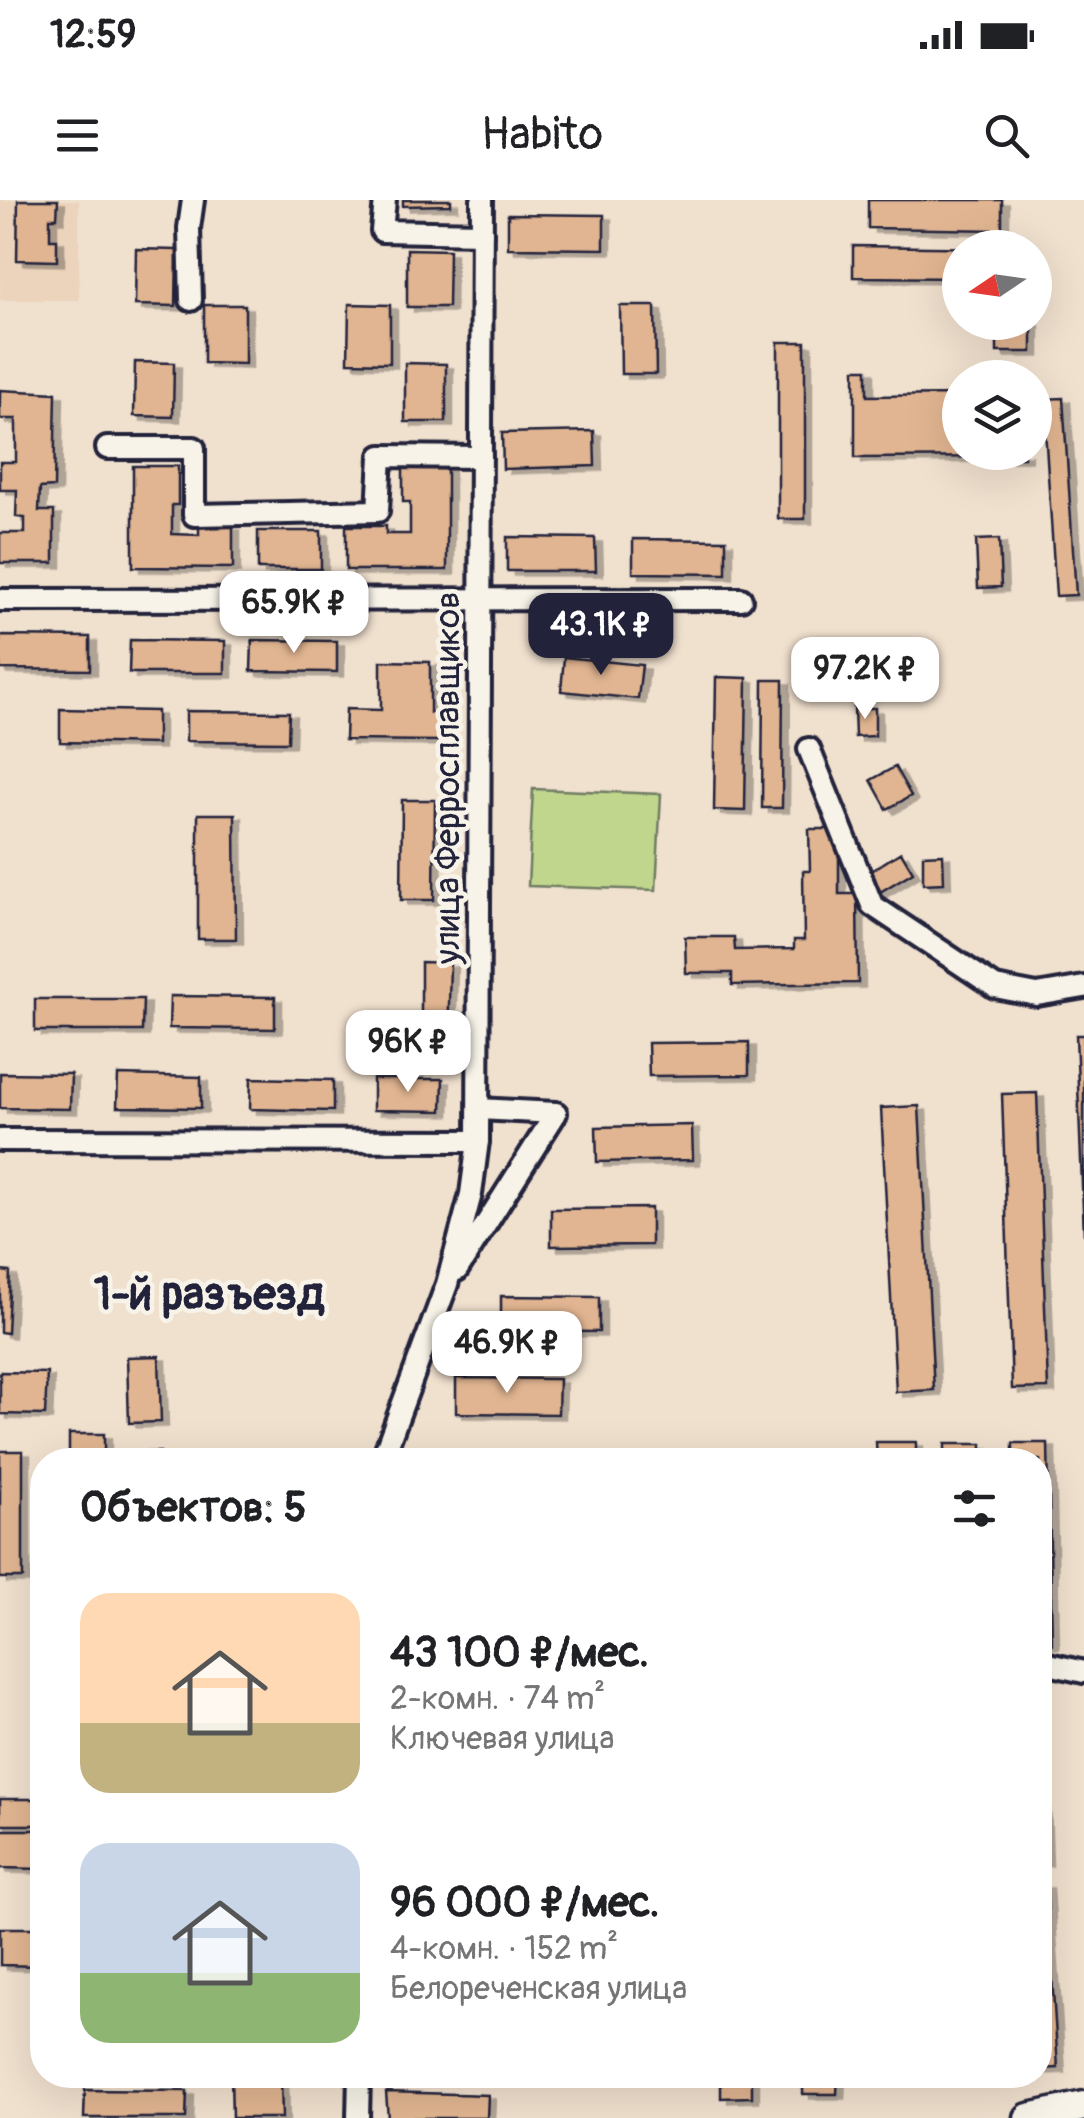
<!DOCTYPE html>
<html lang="ru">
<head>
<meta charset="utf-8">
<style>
  body { margin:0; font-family:Pangolin,sans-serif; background:#f6f6f6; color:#202124; height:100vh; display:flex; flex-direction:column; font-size:38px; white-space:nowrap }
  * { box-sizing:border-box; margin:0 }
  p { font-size:32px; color:#757577 }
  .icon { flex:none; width:55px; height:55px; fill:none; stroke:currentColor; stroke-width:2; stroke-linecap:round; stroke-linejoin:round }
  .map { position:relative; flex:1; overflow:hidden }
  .side { position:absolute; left:30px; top:1248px; width:1022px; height:640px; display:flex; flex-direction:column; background:#fff; border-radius:40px; box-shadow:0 10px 40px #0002 }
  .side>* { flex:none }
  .needle { width:65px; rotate:257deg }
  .tools { position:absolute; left:942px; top:30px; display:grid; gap:20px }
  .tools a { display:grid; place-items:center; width:110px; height:110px; border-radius:50%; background:#fff; box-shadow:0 10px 40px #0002; font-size:50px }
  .price { position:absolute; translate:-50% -85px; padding:0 22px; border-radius:20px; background:#fff; color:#222; font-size:32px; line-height:65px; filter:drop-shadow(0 2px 5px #0008) }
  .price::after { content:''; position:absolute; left:50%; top:60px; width:30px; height:22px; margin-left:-15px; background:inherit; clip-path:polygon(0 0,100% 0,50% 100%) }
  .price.selected { background:#22223b; color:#fff }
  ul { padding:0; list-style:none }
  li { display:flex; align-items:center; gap:30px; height:250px; padding:0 50px }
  li span { display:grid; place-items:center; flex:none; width:280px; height:200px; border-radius:30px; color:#555 }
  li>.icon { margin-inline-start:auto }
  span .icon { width:120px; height:120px; fill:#fffc; stroke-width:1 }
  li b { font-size:42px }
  h2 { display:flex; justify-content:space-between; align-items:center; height:120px; padding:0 50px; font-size:42px }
  .status { display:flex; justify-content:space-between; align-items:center; height:70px; padding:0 50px; background:#fff; direction:ltr }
  .status svg { height:28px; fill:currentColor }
  header { display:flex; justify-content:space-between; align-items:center; height:130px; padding:0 50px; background:#fff; font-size:45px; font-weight:600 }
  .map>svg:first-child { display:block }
</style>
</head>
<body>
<div class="status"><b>12:59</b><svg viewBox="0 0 49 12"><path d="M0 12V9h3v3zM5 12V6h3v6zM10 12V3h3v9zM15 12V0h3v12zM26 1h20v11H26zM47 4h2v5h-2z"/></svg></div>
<header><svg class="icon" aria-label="menu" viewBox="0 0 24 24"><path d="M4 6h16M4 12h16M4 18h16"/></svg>Habito<svg class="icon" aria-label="search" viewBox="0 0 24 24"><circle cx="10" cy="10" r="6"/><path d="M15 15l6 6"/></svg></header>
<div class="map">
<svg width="1084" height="1918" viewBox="0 0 1084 1918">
  <defs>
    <filter id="shadow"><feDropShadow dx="7" dy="4.5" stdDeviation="0" flood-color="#0004"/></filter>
  </defs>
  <rect width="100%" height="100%" fill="#f0e0ce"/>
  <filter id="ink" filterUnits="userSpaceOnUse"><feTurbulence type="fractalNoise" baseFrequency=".01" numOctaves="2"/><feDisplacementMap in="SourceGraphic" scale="20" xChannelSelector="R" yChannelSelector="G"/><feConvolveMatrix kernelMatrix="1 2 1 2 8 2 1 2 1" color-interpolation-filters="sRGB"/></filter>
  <g filter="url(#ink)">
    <rect fill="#ecd3bc" x="0" y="0" width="79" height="100"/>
    <polygon fill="#bfd68c" stroke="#707c64" stroke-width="2.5" points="533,589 661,594 656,690 528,686"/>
    <g fill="#e1b591" stroke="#22223b" stroke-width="2.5" filter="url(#shadow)">
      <polygon points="18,0 58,0 57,18 50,18 50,39 57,39 57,61 17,60"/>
      <polygon points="403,0 451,0 451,5 403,6"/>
      <polygon points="868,0 1002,0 1002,30 868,28"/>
      <polygon points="508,14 604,15 604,49 508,48"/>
      <polygon points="853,46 1004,48 960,48 960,78 853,77"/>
      <polygon points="136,49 177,50 176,106 135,105"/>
      <polygon points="407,49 449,50 448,107 407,107"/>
      <polygon points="349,104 390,105 390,163 348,162"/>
      <polygon points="204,105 245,105 245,164 204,163"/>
      <polygon points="620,106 655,106 656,174 621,174"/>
      <rect x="997" y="122" width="35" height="30"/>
      <rect x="778" y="142" width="27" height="177"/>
      <polygon points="135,162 174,163 173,217 134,216"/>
      <polygon points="405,163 446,164 446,222 405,222"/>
      <polygon points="855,169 867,169 867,196 960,195 960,252 1024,252 1024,257 855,258"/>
      <polygon points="0,190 56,193 54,287 40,288 39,311 54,311 54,363 0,363 0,333 25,333 25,318 16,317 17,290 0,290 0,262 16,262 16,219 0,219"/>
      <polygon points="1063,198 1076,395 1056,396 1043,199"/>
      <polygon points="594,231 595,266 503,269 502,233"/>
      <polygon points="133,266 178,266 178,305 172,305 172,334 199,335 199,326 233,326 233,368 133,367"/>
      <polygon points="403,267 447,267 447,370 346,370 346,326 386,326 386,334 410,334 410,302 403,302"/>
      <rect x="258" y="331" width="63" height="38"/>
      <polygon points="507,337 595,338 596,371 507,371"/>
      <polygon points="633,339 726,340 726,374 633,373"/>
      <polygon points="999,339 1001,387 978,388 976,340"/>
      <polygon points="0,436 90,437 90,470 0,469"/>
      <polygon points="130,440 225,441 225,473 129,473"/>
      <polygon points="252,440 337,441 337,472 251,471"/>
      <polygon points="564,457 642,465 638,499 561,491"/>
      <polygon points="381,461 430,462 430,513 441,513 441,541 345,540 346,509 381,510"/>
      <polygon points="716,477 747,478 745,611 714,610"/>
      <polygon points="763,480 783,480 782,608 762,608"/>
      <polygon points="854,508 875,508 875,536 855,537"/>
      <polygon points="60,509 157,511 157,544 60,542"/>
      <polygon points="186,511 289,512 288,542 186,541"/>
      <polygon points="895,567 911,596 887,609 871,580"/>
      <polygon points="402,600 435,600 434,700 401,700"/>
      <polygon points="198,614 235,614 236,739 198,739"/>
      <polygon points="809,629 839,629 839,694 857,694 858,783 732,785 732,773 686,773 685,737 734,737 735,750 794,749 794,740 804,740 803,671 810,671"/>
      <polygon points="901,652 913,672 875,695 863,676"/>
      <polygon points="943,654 944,683 923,684 923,655"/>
      <polygon points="421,762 450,763 448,846 421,847"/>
      <polygon points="170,796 275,797 275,829 169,828"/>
      <polygon points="35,799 143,799 142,831 35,831"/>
      <polygon points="1076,835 1084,835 1084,1035"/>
      <polygon points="749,842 749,875 649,876 648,843"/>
      <polygon points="0,873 71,874 70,909 0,908"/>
      <polygon points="118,875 201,877 201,908 117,907"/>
      <polygon points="251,878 333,880 333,911 250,909"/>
      <polygon points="373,879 443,879 442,911 373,910"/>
      <polygon points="1037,893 1048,1188 1012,1189 1002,894"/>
      <polygon points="919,906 934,1190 896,1192 881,908"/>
      <polygon points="692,925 693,960 597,962 596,927"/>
      <polygon points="651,1008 651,1045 551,1046 551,1009"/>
      <polygon points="0,1071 10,1072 7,1133 0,1132"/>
      <polygon points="501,1096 599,1097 599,1132 501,1131"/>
      <polygon points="159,1156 161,1222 129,1223 127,1157"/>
      <polygon points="0,1172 47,1173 45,1215 0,1214"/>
      <polygon points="456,1178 559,1179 558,1214 456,1213"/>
      <rect x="69" y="1234" width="35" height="26"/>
      <polygon points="876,1242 916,1242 916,1260 877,1260"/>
      <polygon points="1013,1243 1048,1243 1052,1444 1040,1444 1040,1260 1013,1260"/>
      <rect x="945" y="1244" width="37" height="16"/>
      <rect x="0" y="1251" width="23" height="127"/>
      <rect x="129" y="1252" width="31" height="8"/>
      <polygon points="1040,1502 1045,1661 1040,1661"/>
      <polygon points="0,1599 40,1599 39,1625 0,1625"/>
      <polygon points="0,1630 42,1630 42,1669 0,1668"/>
      <polygon points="1040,1684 1046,1684 1058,1868 1040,1869"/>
      <polygon points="0,1728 39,1728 38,1766 0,1765"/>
      <polygon points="231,1875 281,1875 282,1918 232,1918"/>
      <polygon points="721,1875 752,1875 752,1897 721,1898"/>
      <polygon points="803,1875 838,1875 837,1894 803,1894"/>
      <polygon points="85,1890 187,1891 186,1918 84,1918"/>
      <polygon points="386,1892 488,1895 487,1918 388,1918"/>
    </g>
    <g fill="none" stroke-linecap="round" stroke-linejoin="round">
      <g stroke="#22223b" stroke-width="28">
        <g id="street">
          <polyline points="385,0 382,31 482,33"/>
          <polyline points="191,100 189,28 193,0"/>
          <polyline points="107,248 194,248 194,315 378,311 381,256 481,257"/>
          <polyline points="0,400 741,399"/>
          <polyline points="809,549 872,705 995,787 1037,795 1084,787"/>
          <polyline points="0,940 478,941"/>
          <polyline points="457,1070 556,913 479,909"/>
          <polyline points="382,1260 447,1084 471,994 478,941 482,0"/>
          <polyline points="1040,1462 1084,1472"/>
          <polyline points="358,1918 359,1875"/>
        </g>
      </g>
      <g stroke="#22223b" stroke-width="35">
        <polyline id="secondary" points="1029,1918 1084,1906"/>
      </g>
      <use href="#street" stroke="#f7f3e8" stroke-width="20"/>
      <use href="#secondary" stroke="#f7f3e8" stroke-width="28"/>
    </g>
  </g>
  <g text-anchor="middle" stroke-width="9" stroke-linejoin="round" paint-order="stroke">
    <g font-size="35" fill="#22223b" stroke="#f7f3e8">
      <text transform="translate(447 578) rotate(-90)" y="12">улица Ферросплавщиков</text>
    </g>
    <g font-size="45" font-weight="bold" fill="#22223b" stroke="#f7f3e8">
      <text x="209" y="1109">1-й разъезд</text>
    </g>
  </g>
</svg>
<div class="tools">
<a><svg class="needle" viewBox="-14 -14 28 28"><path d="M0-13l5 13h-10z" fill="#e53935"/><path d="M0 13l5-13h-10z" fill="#757577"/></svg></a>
<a><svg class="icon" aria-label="layers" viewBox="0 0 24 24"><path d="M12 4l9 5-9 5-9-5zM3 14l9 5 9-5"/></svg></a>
</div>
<b class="price" style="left:294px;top:456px">65.9K ₽</b>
<b class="price selected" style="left:601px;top:478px">43.1K ₽</b>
<b class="price" style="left:865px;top:522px">97.2K ₽</b>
<b class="price" style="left:408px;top:895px">96K ₽</b>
<b class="price" style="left:507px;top:1196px">46.9K ₽</b>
<section class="side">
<h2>Объектов: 5<svg class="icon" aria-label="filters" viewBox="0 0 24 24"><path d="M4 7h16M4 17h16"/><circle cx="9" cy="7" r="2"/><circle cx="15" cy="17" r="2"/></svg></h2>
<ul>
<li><span style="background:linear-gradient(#ffd9b3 65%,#c2b280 0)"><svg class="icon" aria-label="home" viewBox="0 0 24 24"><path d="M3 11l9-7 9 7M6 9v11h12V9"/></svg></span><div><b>43 100 ₽/мес.</b><p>2-комн. · 74 m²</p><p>Ключевая улица</p></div></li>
<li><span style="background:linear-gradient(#c9d6e8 65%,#8fb573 0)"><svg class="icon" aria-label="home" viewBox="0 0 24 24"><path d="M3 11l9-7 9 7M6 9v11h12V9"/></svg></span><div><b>96 000 ₽/мес.</b><p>4-комн. · 152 m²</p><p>Белореченская улица</p></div></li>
</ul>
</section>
</div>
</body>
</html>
